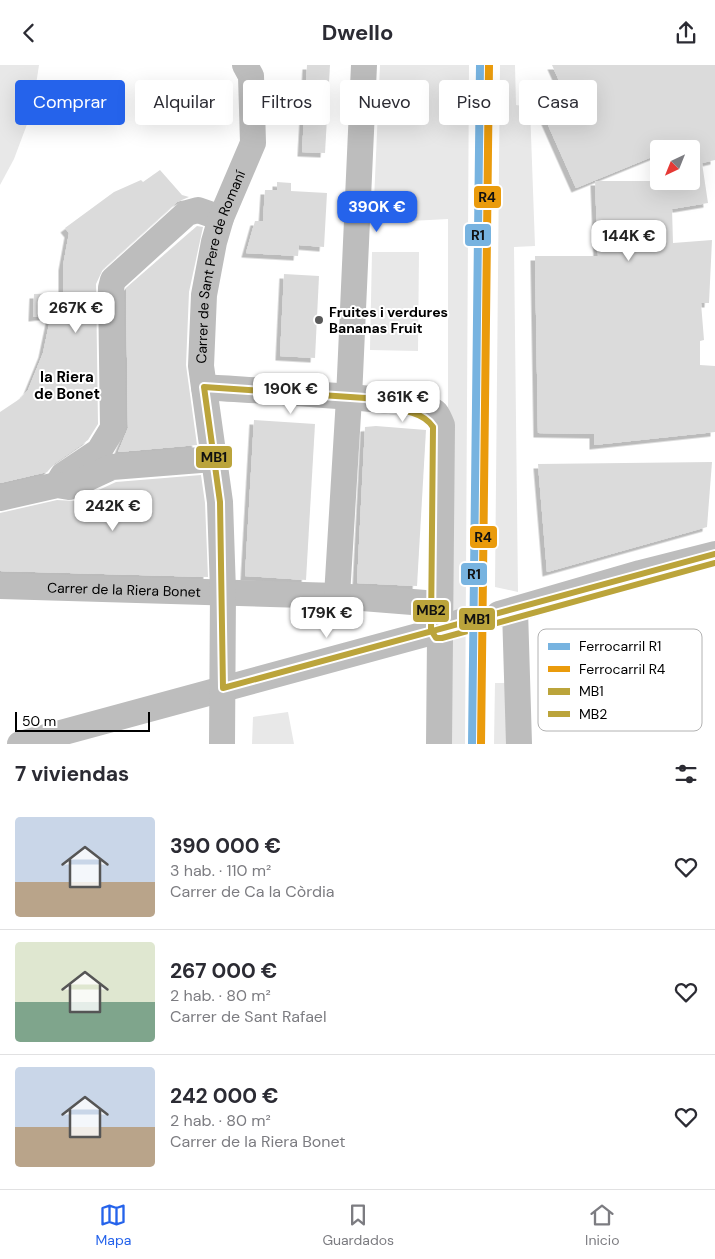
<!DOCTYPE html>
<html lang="es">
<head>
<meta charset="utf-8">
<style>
  body { margin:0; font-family:"DM Sans",sans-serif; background:#f2f2f3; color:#2b2b33; height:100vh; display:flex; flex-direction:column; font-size:19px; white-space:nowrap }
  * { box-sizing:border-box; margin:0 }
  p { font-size:16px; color:#7c7c81 }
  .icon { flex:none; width:28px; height:28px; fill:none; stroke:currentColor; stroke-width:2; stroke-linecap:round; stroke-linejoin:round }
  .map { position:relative; height:679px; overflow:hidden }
  .sheet { display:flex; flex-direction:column; background:#fff; flex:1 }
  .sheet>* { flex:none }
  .top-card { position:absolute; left:15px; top:15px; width:685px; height:45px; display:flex; gap:10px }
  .needle { width:32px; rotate:223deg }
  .buttons { position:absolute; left:650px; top:75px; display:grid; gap:10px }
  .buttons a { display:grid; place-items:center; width:50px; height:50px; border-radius:5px; background:#fff; box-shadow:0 5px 20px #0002; font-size:25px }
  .scale { position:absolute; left:15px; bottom:12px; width:135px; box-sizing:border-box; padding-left:5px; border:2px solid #000; border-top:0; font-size:14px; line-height:18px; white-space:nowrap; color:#000; -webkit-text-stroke:4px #fff; paint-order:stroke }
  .price { position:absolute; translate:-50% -42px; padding:0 11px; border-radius:10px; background:#fff; color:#222; font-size:16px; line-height:32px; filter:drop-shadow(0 1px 2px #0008) }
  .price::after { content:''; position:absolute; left:50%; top:30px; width:15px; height:11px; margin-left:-8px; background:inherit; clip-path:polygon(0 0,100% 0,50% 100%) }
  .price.current { background:#2563eb; color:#fff }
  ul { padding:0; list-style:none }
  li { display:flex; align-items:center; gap:15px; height:125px; padding:0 15px }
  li+li { border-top:1px solid #e1e1e2 }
  li span { display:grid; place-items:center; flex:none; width:140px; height:100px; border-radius:5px; color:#555 }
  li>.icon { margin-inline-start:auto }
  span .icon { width:60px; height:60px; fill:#fffc; stroke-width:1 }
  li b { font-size:21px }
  h2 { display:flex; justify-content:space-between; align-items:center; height:60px; padding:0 15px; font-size:21px }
  .chip { padding:0 18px; border-radius:5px; background:#fff; box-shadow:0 5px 20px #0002; font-size:18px; line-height:45px }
  .chip.current { background:#2563eb; color:#fff }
  header { display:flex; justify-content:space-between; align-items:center; height:65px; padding:0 15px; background:#fff; font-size:22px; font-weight:700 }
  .tab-bar { display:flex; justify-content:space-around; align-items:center; height:70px; border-top:1px solid #e1e1e2; background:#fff; font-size:14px; color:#7c7c81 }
  .tab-bar a { display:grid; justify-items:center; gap:2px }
  .tab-bar .current { color:#2563eb }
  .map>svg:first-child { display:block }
</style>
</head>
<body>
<header><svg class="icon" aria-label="back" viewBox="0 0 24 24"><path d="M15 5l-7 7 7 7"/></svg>Dwello<svg class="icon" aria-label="share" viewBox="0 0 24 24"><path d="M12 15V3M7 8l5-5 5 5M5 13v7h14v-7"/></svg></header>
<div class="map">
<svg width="715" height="679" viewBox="0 0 715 679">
  <defs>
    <filter id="shadow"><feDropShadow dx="-4.5" dy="4.5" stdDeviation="0" flood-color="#0004"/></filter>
  </defs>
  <rect width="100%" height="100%" fill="#fff"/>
  <g fill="#e8e8e8">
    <polygon points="0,0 39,0 32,46 14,94 0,120"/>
    <polygon points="380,0 469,0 465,679 448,679 448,154 373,158"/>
    <polygon points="500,0 515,0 516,40 530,42 535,181 514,182 518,527 495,522"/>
    <polygon points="372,187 419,187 418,286 370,285"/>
    <polygon points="495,618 509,618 509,679 494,679"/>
    <polygon points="288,647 294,679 252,679 253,652"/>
  </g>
  <g fill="#dbdbdb" filter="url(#shadow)">
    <polygon points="307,0 330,0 325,88 302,87"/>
    <polygon points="552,0 715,0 715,95 702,98 708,138 672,144 673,178 712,175 709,238 701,238 704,275 700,276 700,300 715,301 715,367 594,380 594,369 538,368 535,191 598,191 595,116 691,116 691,84 659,84 659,89 576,123 544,51 569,38"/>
    <polygon points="160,105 182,130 189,132 177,137 103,204 96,219 98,359 88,375 55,398 47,407 0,418 0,347 21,333 28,325 43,288 51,250 33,252 34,229 63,228 63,201 69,168 65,163 114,127 141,115 143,117"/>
    <polygon points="277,117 291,118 291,126 327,128 324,182 299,180 298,191 246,188 255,156 263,156 265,125 277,125"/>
    <polygon points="197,161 203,162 189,227 186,300 197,380 118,387 128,363 126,223"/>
    <polygon points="284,209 319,211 315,293 280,291"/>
    <polygon points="254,355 315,359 306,515 245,511"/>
    <polygon points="376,361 426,365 417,521 357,518 365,362"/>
    <polygon points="712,397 707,462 547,507 538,399"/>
    <polygon points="201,410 205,438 208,512 0,506 0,448 57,435 75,436 116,417"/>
  </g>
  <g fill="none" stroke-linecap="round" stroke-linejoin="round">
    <polyline stroke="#d9d9d9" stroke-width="26" stroke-dasharray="26 13" stroke-linecap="butt" points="460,557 499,549"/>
    <g stroke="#bdbdbd" stroke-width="26">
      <path d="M204 322C238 325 419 332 435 347 438 349 440 356 442 360L439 679"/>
      <polyline points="57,420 63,410 99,386 113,363 111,223 113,215 187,148 198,145 221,153"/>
      <polyline points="0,433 57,420 69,422 112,402 213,394"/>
      <path id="s1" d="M0 521 337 531 425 538 440 565"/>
      <polyline points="337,531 349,333 364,0"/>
      <polyline points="515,545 519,679"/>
      <polyline points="499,549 640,508 715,489"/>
      <polyline points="20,679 440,565 460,557"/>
      <path id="s2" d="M222 679 223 526 220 437 201 301 204 230 214 177 221 153 253 78 251 11 245 0"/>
    </g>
    <g stroke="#fff" stroke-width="10">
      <polyline id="bus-1" points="380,334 204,322 220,437 223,623 715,489"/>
    </g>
    <g stroke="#fff" stroke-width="10">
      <path id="bus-2" d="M379 343C398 345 422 345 433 362L431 565 436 573H442L715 498"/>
    </g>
    <use href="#bus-1" stroke="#bba43b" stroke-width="6"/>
    <use href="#bus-2" stroke="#bba43b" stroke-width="6"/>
    <g stroke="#fff" stroke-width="11">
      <polyline id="rail-1" points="472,679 480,0"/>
    </g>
    <g stroke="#fff" stroke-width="11">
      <polyline id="rail-2" points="481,679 489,0"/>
    </g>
    <use href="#rail-1" stroke="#77b3e0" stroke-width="8"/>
    <use href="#rail-2" stroke="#ea9b0c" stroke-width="8"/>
  </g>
  <circle fill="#595959" stroke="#fff" stroke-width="2" cx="319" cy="255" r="5"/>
  <g text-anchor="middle" stroke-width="4" stroke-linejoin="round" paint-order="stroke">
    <g font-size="14" fill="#000" stroke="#fff">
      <text dy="5" stroke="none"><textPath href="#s2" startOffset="481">Carrer de Sant Pere de Romaní</textPath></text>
      <text dy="5" stroke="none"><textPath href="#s1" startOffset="124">Carrer de la Riera Bonet</textPath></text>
    </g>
    <g font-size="14" font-weight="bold" fill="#000" stroke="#fff" text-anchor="start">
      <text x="329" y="252">Fruites i verdures<tspan x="329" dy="16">Bananas Fruit</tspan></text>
    </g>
    <g font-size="15" font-weight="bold" fill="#000" stroke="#fff">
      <text x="67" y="317">la Riera<tspan x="67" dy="17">de Bonet</tspan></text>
    </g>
  </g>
  <rect x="538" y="564" width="164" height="102" rx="8" fill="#fff" stroke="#b2b2b2" stroke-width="1"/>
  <rect x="548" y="578" width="22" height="7" fill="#77b3e0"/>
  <rect x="548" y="601" width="22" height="6" fill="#ea9b0c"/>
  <rect x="548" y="623" width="22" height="7" fill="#bba43b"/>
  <rect x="548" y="646" width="22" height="6" fill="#bba43b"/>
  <g font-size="14" fill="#000">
    <text x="579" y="586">Ferrocarril R1</text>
    <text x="579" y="609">Ferrocarril R4</text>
    <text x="579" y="631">MB1</text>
    <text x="579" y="654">MB2</text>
  </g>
  <g stroke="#fff" stroke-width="2">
    <rect x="473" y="120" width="29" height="24" rx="5" fill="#ea9b0c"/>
    <rect x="464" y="158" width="28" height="24" rx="5" fill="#77b3e0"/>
    <rect x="195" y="380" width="38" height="24" rx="5" fill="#bba43b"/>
    <rect x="469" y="460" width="29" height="24" rx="5" fill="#ea9b0c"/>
    <rect x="460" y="497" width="28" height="24" rx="5" fill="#77b3e0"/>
    <rect x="412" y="534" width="38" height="24" rx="5" fill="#bba43b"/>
    <rect x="458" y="542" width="38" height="24" rx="5" fill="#bba43b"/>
  </g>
  <g font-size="14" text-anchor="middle" font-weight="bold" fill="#111">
    <text x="487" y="137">R4</text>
    <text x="478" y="175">R1</text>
    <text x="214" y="397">MB1</text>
    <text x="483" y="477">R4</text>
    <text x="474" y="514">R1</text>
    <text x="431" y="550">MB2</text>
    <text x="477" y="559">MB1</text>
  </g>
</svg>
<div class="buttons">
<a><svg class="needle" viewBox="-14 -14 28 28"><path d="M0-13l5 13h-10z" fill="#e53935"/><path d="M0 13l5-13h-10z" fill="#7c7c81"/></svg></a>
</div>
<div class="scale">50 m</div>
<b class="price current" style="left:377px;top:168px">390K €</b>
<b class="price" style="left:629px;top:197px">144K €</b>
<b class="price" style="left:76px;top:269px">267K €</b>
<b class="price" style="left:291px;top:350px">190K €</b>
<b class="price" style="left:403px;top:358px">361K €</b>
<b class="price" style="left:113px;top:467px">242K €</b>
<b class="price" style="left:327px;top:574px">179K €</b>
<div class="top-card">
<a class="chip current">Comprar</a>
<a class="chip">Alquilar</a>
<a class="chip">Filtros</a>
<a class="chip">Nuevo</a>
<a class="chip">Piso</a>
<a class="chip">Casa</a>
</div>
</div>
<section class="sheet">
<h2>7 viviendas<svg class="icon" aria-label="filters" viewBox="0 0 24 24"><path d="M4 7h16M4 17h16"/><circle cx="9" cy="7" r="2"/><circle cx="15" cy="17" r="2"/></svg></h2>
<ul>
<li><span style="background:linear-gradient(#c9d6e8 65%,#b9a48a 0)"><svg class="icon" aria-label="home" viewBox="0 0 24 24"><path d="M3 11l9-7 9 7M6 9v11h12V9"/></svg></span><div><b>390 000 €</b><p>3 hab. · 110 m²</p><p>Carrer de Ca la Còrdia</p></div><svg class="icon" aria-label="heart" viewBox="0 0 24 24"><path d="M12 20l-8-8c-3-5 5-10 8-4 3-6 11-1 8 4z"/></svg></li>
<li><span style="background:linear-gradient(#dfe7d0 60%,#7fa58c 0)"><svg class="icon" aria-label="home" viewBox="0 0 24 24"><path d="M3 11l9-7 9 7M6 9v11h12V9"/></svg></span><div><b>267 000 €</b><p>2 hab. · 80 m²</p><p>Carrer de Sant Rafael</p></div><svg class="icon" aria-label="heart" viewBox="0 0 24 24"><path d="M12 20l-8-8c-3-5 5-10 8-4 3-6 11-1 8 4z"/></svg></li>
<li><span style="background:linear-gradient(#c9d6e8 60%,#b9a48a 0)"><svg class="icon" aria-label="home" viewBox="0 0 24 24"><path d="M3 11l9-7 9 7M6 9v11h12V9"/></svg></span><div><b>242 000 €</b><p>2 hab. · 80 m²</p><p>Carrer de la Riera Bonet</p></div><svg class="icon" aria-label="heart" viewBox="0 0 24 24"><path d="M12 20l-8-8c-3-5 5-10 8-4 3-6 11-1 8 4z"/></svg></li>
</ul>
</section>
<nav class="tab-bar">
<a class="current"><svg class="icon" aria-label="map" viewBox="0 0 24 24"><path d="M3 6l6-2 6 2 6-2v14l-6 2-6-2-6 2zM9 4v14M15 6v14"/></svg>Mapa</a>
<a><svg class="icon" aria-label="saved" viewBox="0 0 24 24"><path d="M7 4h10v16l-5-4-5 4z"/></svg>Guardados</a>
<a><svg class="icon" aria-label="home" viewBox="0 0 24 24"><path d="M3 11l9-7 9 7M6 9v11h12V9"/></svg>Inicio</a>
</nav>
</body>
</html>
